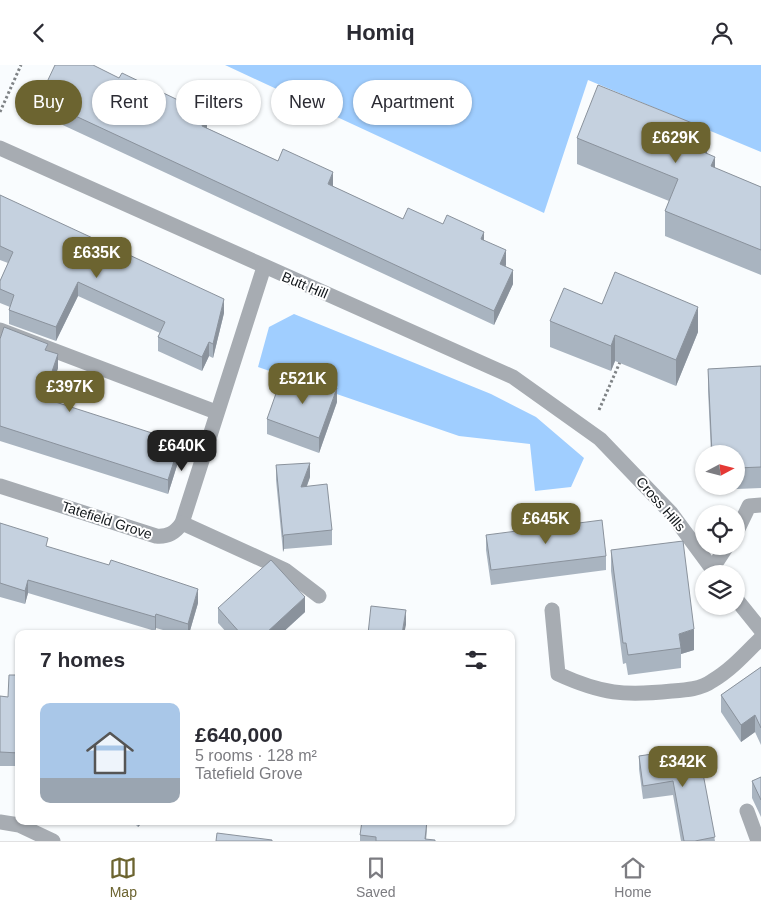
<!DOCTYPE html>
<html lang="en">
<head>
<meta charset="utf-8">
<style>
  body { margin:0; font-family:Arial,sans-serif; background:#f2f2f3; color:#2b2b33; height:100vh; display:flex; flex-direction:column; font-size:19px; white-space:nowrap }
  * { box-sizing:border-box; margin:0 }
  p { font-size:16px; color:#7c7c81 }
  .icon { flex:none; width:28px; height:28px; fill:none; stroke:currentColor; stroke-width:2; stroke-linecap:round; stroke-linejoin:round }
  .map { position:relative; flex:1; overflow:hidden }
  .details { position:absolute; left:15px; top:565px; width:500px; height:195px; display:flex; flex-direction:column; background:#fff; border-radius:10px; box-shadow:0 1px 4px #0004 }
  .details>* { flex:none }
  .banner { position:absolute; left:15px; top:15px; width:500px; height:45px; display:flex; gap:10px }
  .needle { width:32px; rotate:83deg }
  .tools { position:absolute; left:695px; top:380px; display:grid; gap:10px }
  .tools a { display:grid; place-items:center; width:50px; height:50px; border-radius:50%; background:#fff; box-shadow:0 1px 4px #0004; font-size:25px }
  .price { position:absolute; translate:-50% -42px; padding:0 11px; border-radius:10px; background:#6c6430; color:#fff; font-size:16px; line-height:32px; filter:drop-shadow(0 1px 2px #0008) }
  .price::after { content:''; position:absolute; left:50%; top:30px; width:15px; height:11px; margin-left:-8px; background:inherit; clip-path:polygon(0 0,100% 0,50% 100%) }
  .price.active { background:#222; color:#fff }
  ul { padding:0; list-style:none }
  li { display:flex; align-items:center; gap:15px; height:125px; padding:0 25px }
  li+li { border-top:1px solid #e1e1e2 }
  li span { display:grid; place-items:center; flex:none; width:140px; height:100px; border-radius:10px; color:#555 }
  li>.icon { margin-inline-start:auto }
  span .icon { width:60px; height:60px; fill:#fffc; stroke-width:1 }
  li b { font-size:21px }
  h2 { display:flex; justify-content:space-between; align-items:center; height:60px; padding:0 25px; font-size:21px }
  .chip { padding:0 18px; border-radius:22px; background:#fff; box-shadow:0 1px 4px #0004; font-size:18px; line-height:45px }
  .chip.active { background:#6c6430; color:#fff }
  header { display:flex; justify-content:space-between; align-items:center; height:65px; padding:0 25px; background:#fff; font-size:22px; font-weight:700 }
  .menu { display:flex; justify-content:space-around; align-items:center; height:70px; border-top:1px solid #e1e1e2; background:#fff; font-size:14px; color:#7c7c81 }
  .menu a { display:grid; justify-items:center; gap:2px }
  .menu .active { color:#6c6430 }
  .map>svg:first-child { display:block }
</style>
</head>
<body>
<header><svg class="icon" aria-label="back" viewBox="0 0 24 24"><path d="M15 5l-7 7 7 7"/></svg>Homiq<svg class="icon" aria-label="person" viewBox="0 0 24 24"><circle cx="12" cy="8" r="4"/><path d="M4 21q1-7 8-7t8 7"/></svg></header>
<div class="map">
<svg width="761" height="776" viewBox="0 0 761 776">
  <rect width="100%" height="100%" fill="#f9fcfe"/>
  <g fill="#a0ceff">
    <polygon points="225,0 761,0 761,87 588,15 544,148"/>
    <polygon points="294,249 491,329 536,352 584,393 571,422 535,426 530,379 459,371 258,302 269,262"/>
  </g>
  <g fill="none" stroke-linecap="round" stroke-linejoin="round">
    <g stroke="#7f8386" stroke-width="3" stroke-dasharray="2.5 2.5" stroke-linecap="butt">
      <polyline points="0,47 21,0"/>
      <polyline points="599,345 620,297"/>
    </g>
    <g stroke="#a7acb2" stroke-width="15">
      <polyline points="0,83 513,312 600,374 671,448 716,509"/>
      <polyline points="0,265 216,347"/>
      <path d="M0 421 156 471C168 472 175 468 182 458L264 202"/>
      <polyline points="182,458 285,505 319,531"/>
      <polyline points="736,468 749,441 761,440"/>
      <polyline points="712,504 727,481"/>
      <polyline points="736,534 761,565"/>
      <path d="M552 545 558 609C602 629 624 631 672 626 686 625 701 624 712 616 731 605 746 588 761 573"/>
      <polyline points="747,746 758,776"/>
      <polyline points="0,757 19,760 53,776"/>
    </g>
  </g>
  <g fill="#a9b4c0">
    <polygon points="39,34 207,63 403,154 443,159 484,175 506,200 505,201 513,219 494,260 39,49"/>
    <polygon points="577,73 707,88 715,103 761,122 761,210 665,171 665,146 669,136 577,99"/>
    <polygon points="0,130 224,248 213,293 209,291 202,306 158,286 158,272 160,268 78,231 56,276 9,259 9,245 10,242 0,238 0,216 8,198 0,195"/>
    <polygon points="602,239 698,267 676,321 615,296 611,306 550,282 550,256"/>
    <polygon points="0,274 48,286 58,303 48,335 180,391 168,429 0,376"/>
    <polygon points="761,301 761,423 713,425 713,421 736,421 736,389 711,389 708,325 708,304"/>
    <polygon points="290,324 337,337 319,388 267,369 267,354"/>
    <polygon points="276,400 310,412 307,421 332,465 332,480 284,484 283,487 276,415"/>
    <polygon points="0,458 48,482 198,538 189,569 177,569 156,563 155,566 28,528 25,539 0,532"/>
    <polygon points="486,470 606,491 606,505 491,520 486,485"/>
    <polygon points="611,485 694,585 681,589 681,603 628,610 626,598 623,599 611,506"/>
    <polygon points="218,543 305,547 281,569 228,569 218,558"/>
    <polygon points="761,602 761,680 755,667 741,677 721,647 721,630"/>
    <polygon points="19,610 19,701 0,701 0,631 8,632"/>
    <polygon points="698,682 715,776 681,776 673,730 643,734 639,704 639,691"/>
    <polygon points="761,712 761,752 752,733 752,716"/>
    <polygon points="132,756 144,756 138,762"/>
    <polygon points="427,756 426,774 435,776 360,776 360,770"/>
  </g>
  <g fill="#8a929c">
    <polygon points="207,49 207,64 202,61"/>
    <polygon points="707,64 707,90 699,85"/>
    <polygon points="715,92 715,117 711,101"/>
    <polygon points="333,107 333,122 328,119"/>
    <polygon points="484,167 484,182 481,174"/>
    <polygon points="506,185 506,200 500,213 500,199"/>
    <polygon points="513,205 513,219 494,260 494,246"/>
    <polygon points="78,217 78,231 56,276 56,262"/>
    <polygon points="224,234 224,248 213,293 213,279"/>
    <polygon points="698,242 698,267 676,321 676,295"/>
    <polygon points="615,270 615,296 611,306 611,281"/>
    <polygon points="209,277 209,291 202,306 202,292"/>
    <polygon points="58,289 58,303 43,348 43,333"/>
    <polygon points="337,323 337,337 319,388 319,373"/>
    <polygon points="180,377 180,391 168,429 168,415"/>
    <polygon points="310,398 310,412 301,436 301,422"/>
    <polygon points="284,470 284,484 283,487 283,472"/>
    <polygon points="28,515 28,528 25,539 25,526"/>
    <polygon points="198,524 198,538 189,569 188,569 188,559"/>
    <polygon points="305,532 305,547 281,569 265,569"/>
    <polygon points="406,545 406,560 404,569 402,569"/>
    <polygon points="156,549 156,563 155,566 155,552"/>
    <polygon points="694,564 694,585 681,589 681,583 679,569"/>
    <polygon points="755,650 755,667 741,677 741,660"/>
    <polygon points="138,756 144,756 138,762"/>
    <polygon points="427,756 426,776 425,776"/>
  </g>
  <g fill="#c5d1df" stroke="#8a929c">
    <polygon points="55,0 93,0 119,13 122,8 207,49 202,61 278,96 283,84 333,107 328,119 403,154 408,143 443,159 447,150 484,167 481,174 506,185 500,199 513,205 494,246 39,34"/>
    <polygon points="598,20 707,64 699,85 715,92 711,101 761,122 761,185 665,146 678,114 577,73"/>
    <polygon points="0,130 224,234 213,279 209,277 202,292 158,272 165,257 78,217 56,262 9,245 14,230 0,224 0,216 13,187 0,181"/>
    <polygon points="615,207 698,242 676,295 615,270 611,281 550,256 564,223 602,239"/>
    <polygon points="4,262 48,279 45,285 58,289 43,333 180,377 168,415 0,361 0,274"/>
    <polygon points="761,301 761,402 736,403 736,389 712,389 708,304"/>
    <polygon points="296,308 337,323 319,373 267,354 279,320 290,324"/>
    <polygon points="310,398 301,422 327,419 332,465 284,470 283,472 276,400"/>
    <polygon points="602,455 606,491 491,505 486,470"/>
    <polygon points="0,458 48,473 46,481 109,500 111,495 198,524 188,559 156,549 155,552 28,515 25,526 0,518"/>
    <polygon points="683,476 694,564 679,569 681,583 628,590 626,578 623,578 611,485"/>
    <polygon points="271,495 305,532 265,569 241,569 218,543"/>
    <polygon points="371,541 406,545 402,569 368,569"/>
    <polygon points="761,602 761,663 755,650 741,660 721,630"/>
    <polygon points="9,610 19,610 19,688 0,687 0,631 8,632"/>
    <polygon points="698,682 715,772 695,776 684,776 673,716 643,721 639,691"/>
    <polygon points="761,712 761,735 752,716"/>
    <polygon points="362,756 427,756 425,774 435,775 435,776 376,776 376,772 360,770"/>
    <polygon points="217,768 272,775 272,776 216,776"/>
  </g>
  <g text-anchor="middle" stroke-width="4" stroke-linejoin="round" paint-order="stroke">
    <g font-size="14" fill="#11161a" stroke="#fff">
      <text transform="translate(305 220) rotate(23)" y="5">Butt Hill</text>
      <text transform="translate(661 439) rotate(49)" y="5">Cross Hills</text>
      <text transform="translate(107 455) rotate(18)" y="5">Tatefield Grove</text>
    </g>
  </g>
</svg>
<div class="tools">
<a><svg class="needle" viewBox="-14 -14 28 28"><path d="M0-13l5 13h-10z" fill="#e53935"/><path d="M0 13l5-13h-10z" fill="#7c7c81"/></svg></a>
<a><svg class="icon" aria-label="locate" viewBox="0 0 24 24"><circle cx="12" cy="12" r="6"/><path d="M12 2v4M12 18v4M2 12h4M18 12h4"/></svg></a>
<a><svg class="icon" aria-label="layers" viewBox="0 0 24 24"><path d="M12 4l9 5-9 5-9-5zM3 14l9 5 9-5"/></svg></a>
</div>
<b class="price" style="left:676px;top:99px">£629K</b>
<b class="price" style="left:97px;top:214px">£635K</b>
<b class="price" style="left:303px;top:340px">£521K</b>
<b class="price" style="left:70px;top:348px">£397K</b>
<b class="price active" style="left:182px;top:407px">£640K</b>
<b class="price" style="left:546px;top:480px">£645K</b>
<b class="price" style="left:683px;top:723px">£342K</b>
<div class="banner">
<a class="chip active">Buy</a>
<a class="chip">Rent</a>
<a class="chip">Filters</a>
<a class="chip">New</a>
<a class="chip">Apartment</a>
</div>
<section class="details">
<h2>7 homes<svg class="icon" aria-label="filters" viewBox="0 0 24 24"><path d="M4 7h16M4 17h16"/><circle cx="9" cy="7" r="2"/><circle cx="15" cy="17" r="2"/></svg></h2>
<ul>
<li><span style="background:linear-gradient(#a9c7e8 75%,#9aa5b1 0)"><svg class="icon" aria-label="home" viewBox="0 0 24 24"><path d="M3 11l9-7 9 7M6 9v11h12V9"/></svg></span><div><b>£640,000</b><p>5 rooms · 128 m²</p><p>Tatefield Grove</p></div></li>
</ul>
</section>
</div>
<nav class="menu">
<a class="active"><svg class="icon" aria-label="map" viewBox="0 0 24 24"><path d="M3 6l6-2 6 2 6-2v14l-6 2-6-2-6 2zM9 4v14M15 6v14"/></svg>Map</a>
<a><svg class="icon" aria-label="saved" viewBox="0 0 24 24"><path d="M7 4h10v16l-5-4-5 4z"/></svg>Saved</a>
<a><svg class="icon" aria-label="home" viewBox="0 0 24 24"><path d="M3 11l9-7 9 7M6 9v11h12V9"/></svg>Home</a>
</nav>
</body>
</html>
